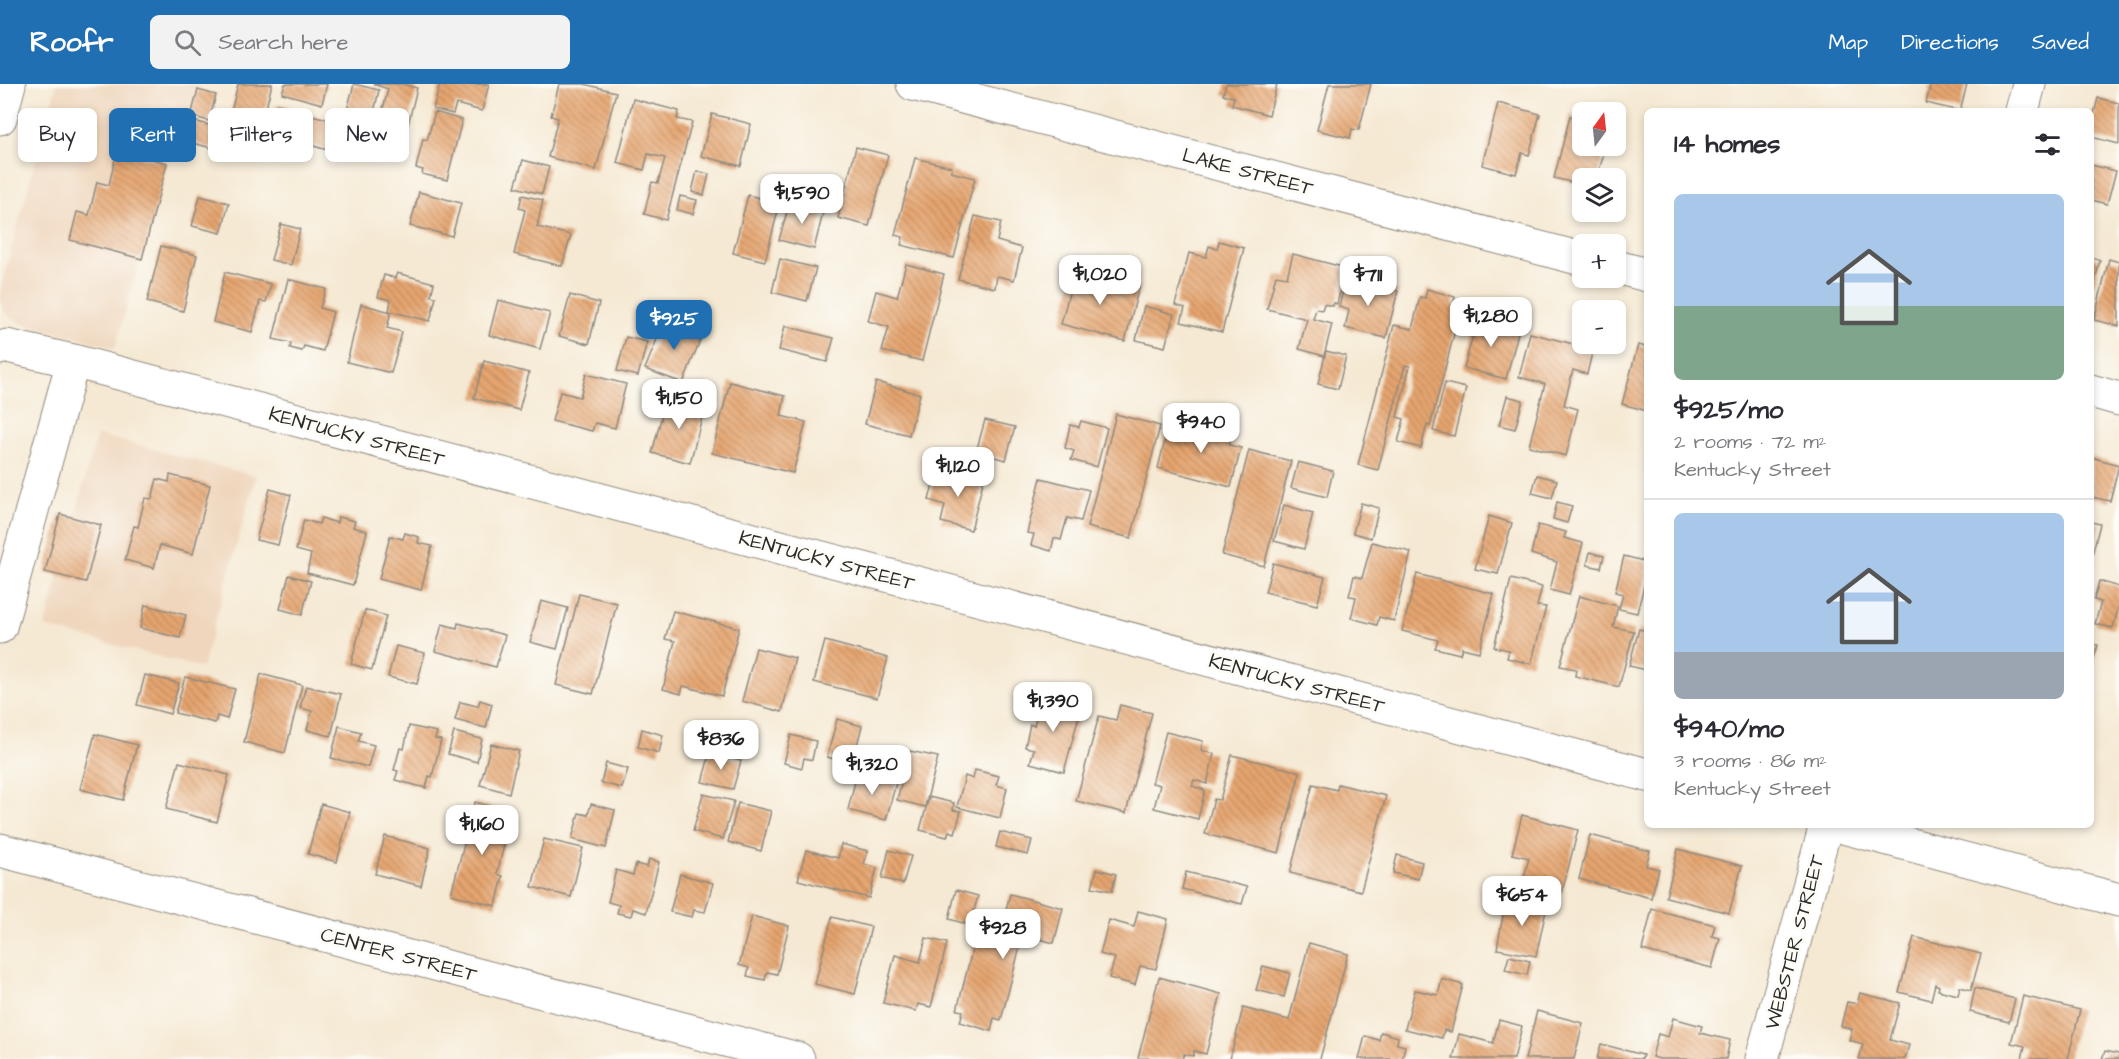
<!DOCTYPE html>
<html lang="en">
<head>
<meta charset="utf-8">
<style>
  body { margin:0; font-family:"Architects Daughter",sans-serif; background:#f2f2f3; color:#2b2b33; height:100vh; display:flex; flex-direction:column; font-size:22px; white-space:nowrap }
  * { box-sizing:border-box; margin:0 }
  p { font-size:20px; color:#7c7c81 }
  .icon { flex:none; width:33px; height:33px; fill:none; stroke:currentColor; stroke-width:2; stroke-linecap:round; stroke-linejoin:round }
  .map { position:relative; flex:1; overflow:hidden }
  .details { position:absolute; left:1644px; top:24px; width:450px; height:720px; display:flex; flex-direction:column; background:#fff; border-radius:9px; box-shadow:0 3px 9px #0003 }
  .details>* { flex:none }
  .top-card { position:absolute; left:18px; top:24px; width:570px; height:54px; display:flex; gap:12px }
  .needle { width:39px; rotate:15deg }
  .buttons { position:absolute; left:1572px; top:18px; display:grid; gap:12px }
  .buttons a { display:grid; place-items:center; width:54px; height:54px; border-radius:9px; background:#fff; box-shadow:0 3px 9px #0003; font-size:30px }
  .price { position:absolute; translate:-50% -51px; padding:0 14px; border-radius:12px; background:#fff; color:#222; font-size:20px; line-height:39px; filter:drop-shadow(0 2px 3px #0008) }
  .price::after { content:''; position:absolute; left:50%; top:36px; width:18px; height:14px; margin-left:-9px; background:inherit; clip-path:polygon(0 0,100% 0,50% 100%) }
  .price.selected { background:#1f6fb2; color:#fff }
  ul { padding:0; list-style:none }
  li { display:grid; align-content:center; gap:12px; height:318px; padding:0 30px }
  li+li { border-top:2px solid #e1e1e2 }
  li span { display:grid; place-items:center; height:186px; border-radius:9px; color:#555 }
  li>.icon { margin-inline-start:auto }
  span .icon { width:108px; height:108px; fill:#fffc; stroke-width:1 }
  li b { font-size:26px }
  h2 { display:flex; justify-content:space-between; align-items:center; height:72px; padding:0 30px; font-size:26px }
  .chip { padding:0 21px; border-radius:9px; background:#fff; box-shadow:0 3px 9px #0003; font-size:21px; line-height:54px }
  .chip.selected { background:#1f6fb2; color:#fff }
  header { display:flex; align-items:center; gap:36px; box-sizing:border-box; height:84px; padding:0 30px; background:#1f6fb2; color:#fff }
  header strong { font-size:28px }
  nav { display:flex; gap:33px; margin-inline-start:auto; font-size:21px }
  .search { width:420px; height:54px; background:#f2f2f3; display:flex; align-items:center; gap:15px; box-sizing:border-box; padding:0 21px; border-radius:9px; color:#7c7c81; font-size:22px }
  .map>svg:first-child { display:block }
</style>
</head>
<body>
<header>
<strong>Roofr</strong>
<div class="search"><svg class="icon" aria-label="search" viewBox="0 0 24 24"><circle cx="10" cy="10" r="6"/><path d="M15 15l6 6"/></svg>Search here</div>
<nav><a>Map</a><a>Directions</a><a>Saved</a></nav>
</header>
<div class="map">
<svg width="2119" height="975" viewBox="0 0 2119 975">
  <defs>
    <pattern id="building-back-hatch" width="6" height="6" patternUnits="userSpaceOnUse" patternTransform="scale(1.5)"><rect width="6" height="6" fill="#e6a56f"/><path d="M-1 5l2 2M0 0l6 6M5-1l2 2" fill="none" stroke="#bb875b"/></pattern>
  </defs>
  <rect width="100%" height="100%" fill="#fdfcf7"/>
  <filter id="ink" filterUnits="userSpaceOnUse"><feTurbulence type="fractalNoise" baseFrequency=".0167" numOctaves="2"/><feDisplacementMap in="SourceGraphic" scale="12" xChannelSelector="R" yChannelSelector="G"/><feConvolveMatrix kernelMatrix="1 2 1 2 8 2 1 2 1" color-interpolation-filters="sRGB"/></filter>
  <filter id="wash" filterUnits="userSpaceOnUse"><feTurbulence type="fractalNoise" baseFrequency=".008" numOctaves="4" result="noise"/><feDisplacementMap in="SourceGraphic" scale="24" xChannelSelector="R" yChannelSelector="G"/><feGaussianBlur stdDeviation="1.35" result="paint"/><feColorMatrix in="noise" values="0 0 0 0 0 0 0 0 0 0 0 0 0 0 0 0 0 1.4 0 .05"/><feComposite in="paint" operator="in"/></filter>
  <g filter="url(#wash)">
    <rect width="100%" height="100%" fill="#f5e9d3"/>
    <g fill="#efd6bc">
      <polygon points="57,0 200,0 180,71 169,68 115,264 21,239 11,234 4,227 0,217 0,206"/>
      <polygon points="97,351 256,392 202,584 45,543"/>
    </g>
    <g id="blocks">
      <g fill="url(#building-back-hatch)">
        <polygon points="238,0 272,0 260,48 228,39"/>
        <polygon points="285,0 327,0 322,20 282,9"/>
        <polygon points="354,0 379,6 373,33 347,26"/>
        <polygon points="373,0 402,0 417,4 406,49 379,41 388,5"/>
        <polygon points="440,0 489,0 482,27 456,20 453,30 433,25"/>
        <polygon points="559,0 584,0 616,8 596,86 548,73 558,34 551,32"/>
        <polygon points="1226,0 1277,0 1269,31 1232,21 1234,13 1223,11"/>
        <polygon points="1329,0 1371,0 1359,46 1352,45 1350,54 1317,46"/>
        <polygon points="1931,0 1967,0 1960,27 1926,19"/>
        <polygon points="198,6 216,11 209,37 191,32"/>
        <polygon points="2098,14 2119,19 2119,60 2091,53 2091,41"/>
        <polygon points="633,15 679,27 677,35 692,38 666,136 644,130 652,98 658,99 665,74 648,70 644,86 617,79"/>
        <polygon points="1498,19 1540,30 1529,71 1522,69 1516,90 1482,81"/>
        <polygon points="277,20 291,23 287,38 273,35"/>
        <polygon points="296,27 339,38 331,67 289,55"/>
        <polygon points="435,28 462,36 447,96 422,90 423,86 416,84 423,55 427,56"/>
        <polygon points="712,30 751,40 741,82 701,72"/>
        <polygon points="1570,32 1582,35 1582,62 1606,62 1597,94 1582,94 1582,101 1554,94"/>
        <polygon points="190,36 228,46 223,67 185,57"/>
        <polygon points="856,63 888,71 869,142 838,134"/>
        <polygon points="117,66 167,79 142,175 70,156 77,128 89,131 97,98 109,101"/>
        <polygon points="915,74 952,83 951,88 975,94 954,174 901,161 903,153 895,151"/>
        <polygon points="523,76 549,83 542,110 515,103"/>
        <polygon points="2091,81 2116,87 2107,120 2091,116"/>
        <polygon points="697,87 709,90 704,111 692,108"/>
        <polygon points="419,108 461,119 452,152 410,142"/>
        <polygon points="522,111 543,116 537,143 571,151 562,182 514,170 525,126 519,124"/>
        <polygon points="748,111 780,119 765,177 733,169"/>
        <polygon points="200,112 229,119 221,149 192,142"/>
        <polygon points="680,112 697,116 693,130 677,126"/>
        <polygon points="790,117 824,125 814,165 779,156"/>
        <polygon points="975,132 1001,138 997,157 1022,164 1014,196 997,192 995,204 958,195"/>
        <polygon points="281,140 300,145 291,181 271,176"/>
        <polygon points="1219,157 1244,164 1222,248 1181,238 1185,224 1175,221 1189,169 1206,173 1209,162 1217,165"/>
        <polygon points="161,162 197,171 183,227 147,218"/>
        <polygon points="1293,170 1346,184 1337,220 1334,219 1333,222 1324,220 1322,226 1316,225 1313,235 1332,240 1324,272 1299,265 1307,235 1267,225 1276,191 1287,193"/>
        <polygon points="2091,173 2100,176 2092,208 2091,208"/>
        <polygon points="780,175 816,184 807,217 772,208"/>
        <polygon points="2109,175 2119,178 2119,242 2094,236"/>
        <polygon points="906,180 944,190 922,277 882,267 889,243 868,237 876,207 897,213"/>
        <polygon points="1075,186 1139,203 1125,257 1061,240"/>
        <polygon points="225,188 271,200 266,218 260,217 252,248 213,238"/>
        <polygon points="397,189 434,199 431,212 436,213 430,237 389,227 391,216 378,213 384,191 395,194"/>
        <polygon points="1346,194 1398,207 1386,254 1345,244 1349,226 1339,223"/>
        <polygon points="288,195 326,205 320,224 333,228 323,267 304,262 302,267 290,264 291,259 273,255"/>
        <polygon points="1427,205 1455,213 1453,221 1461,223 1430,342 1427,341 1421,364 1398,358 1404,335 1397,333 1410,282 1405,281 1378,386 1358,381 1394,241 1412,245 1420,213 1425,214"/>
        <polygon points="570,211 599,219 589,260 559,252"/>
        <polygon points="498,216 550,229 540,265 489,251"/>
        <polygon points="361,220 391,228 387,244 402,248 391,289 347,278"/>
        <polygon points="1144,222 1174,230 1165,263 1136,256"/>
        <polygon points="1479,229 1502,235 1499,244 1518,249 1506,295 1464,284"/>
        <polygon points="665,235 703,249 683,299 645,285"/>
        <polygon points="785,242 834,254 827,278 779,266"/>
        <polygon points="1530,249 1593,265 1587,290 1573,286 1564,321 1578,325 1566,372 1529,362 1545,300 1519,293"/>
        <polygon points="626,253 647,258 638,292 617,287"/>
        <polygon points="1638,261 1647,263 1647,327 1622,320"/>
        <polygon points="1326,267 1346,272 1338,305 1318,300"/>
        <polygon points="484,277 529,289 519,326 474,314"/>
        <polygon points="586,290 626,300 615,344 595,339 592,347 552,337 560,308 580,313"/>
        <polygon points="730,298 785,312 781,332 806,338 793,389 712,369"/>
        <polygon points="876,298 920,310 909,351 865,340"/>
        <polygon points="1445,299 1466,304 1454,352 1433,347"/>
        <polygon points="667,312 705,322 690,379 652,369"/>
        <polygon points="1507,312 1523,316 1515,345 1499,341"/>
        <polygon points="1116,330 1160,342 1131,454 1087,443"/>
        <polygon points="985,336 1015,343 1006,376 976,368"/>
        <polygon points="1081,337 1107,344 1097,383 1071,376 1074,367 1065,364 1070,341 1079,343"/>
        <polygon points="1199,337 1233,346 1229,361 1241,364 1231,403 1158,384 1168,344 1195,350"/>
        <polygon points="1249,366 1291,377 1264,482 1222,471"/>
        <polygon points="2091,373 2119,381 2110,417 2091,413"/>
        <polygon points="1298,378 1333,387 1327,413 1291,404"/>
        <polygon points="958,386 984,394 971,446 941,438 945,421 929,416 935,393 954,398"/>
        <polygon points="170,391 210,401 193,470 160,461 154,484 125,476 134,442 138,443 145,414 152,415 157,395 169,398"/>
        <polygon points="1537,391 1557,396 1552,414 1532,409"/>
        <polygon points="1041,394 1089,406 1081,437 1067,434 1061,456 1054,454 1051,467 1031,461 1034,450 1027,449"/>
        <polygon points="270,405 291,411 278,461 256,456"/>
        <polygon points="1557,418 1572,422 1567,439 1553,435"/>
        <polygon points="1361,419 1379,424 1371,454 1353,449"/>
        <polygon points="1284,421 1313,429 1304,465 1274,457"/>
        <polygon points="60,430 101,441 86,498 45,488"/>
        <polygon points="1489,432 1512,439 1498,490 1475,485"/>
        <polygon points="338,433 355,437 353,443 367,447 353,501 307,489 311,470 296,466 304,436 319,440 321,434 337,439"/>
        <polygon points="2091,438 2100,440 2092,471 2091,471"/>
        <polygon points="1538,441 1566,448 1564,454 1583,459 1569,511 1550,506 1557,478 1531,470"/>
        <polygon points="405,449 419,453 418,459 432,462 421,506 379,495 390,452 403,455"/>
        <polygon points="1372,458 1411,468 1394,537 1379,533 1377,541 1351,534 1356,513 1349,512 1354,492 1362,494"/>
        <polygon points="1590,468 1604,472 1601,484 1587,481"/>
        <polygon points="1624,472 1647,478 1647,490 1637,529 1619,525 1623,510 1615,508"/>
        <polygon points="1273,479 1325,493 1317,521 1265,508"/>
        <polygon points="1417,490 1494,510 1479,568 1462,564 1460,570 1435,564 1438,556 1402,547"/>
        <polygon points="289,491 311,497 302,531 280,525"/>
        <polygon points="1511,495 1542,503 1537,522 1546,523 1531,580 1507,574 1509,566 1494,563"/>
        <polygon points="2099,497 2119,503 2119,521 2113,544 2095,540 2101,518 2094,516"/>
        <polygon points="579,510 617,519 593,610 556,601"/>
        <polygon points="1579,512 1618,522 1613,543 1634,547 1619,603 1575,592 1576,585 1560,582"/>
        <polygon points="541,517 568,524 557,565 530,558"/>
        <polygon points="145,521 186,531 180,554 140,544"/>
        <polygon points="365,526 386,532 372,586 351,580"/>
        <polygon points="673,527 739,544 722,612 683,602 681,610 663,605 675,557 665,555"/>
        <polygon points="458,539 505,551 496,583 435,567 442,540 457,544"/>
        <polygon points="1639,545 1647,547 1647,586 1629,582"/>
        <polygon points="825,557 888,574 877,614 814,598"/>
        <polygon points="2091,560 2098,561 2093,577 2091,576"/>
        <polygon points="396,562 425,569 417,600 388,593"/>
        <polygon points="756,564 795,574 782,628 742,617"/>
        <polygon points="261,590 302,601 285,669 244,658"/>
        <polygon points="145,591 179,599 170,630 137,621"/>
        <polygon points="185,593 235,605 227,635 217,632 215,639 175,629"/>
        <polygon points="306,602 341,610 331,652 307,646 312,627 300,624"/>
        <polygon points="1054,609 1066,612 1064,621 1081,624 1064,688 1030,679 1034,665 1025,663 1030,640 1034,642 1041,615 1051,618"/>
        <polygon points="480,616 492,620 486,644 455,636 460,618 478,622"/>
        <polygon points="1120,621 1152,629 1126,729 1076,717 1099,632 1116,636"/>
        <polygon points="837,635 862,642 852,680 827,673"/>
        <polygon points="339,642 361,648 358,657 374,661 368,683 331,674"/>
        <polygon points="409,642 437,648 435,655 441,656 432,693 429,692 426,704 395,696 398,687 394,686 400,664 404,665"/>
        <polygon points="642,645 663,651 659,669 638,663"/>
        <polygon points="454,648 482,655 477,678 448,670"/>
        <polygon points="1166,648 1203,657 1201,666 1214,670 1207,700 1194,696 1192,702 1205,706 1198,735 1154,724 1160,701 1152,699"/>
        <polygon points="95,650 137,661 123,716 80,705"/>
        <polygon points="791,651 816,657 812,676 804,674 802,684 784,679"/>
        <polygon points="491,660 519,667 509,709 480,701"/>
        <polygon points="910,667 938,673 925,723 897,716"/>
        <polygon points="710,669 741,677 733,705 702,698"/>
        <polygon points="1232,671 1300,688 1279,769 1205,750 1214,715 1220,716"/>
        <polygon points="179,678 229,691 217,738 166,725"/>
        <polygon points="606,679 628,685 622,704 601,699"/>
        <polygon points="975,686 999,692 996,701 1007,704 1000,734 957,723 965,692 973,695"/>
        <polygon points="857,689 896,699 886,736 848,726"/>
        <polygon points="1313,700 1337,706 1338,700 1386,712 1361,807 1290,789"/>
        <polygon points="703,710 734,717 723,755 693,747"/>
        <polygon points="929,713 954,719 953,726 961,727 955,749 949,747 947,753 920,746"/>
        <polygon points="475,718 509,727 502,757 505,757 497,790 503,792 496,822 451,810"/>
        <polygon points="738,719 771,727 761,767 728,758"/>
        <polygon points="321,720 350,728 337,778 308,770"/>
        <polygon points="591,720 615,726 606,764 572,755 579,729 588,731"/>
        <polygon points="1522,731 1578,746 1562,808 1523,798 1529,774 1512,770"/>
        <polygon points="1000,748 1032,756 1028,771 996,763"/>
        <polygon points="1590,751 1650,767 1646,782 1659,785 1651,814 1579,795"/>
        <polygon points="385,752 430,764 421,802 375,790"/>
        <polygon points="544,755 583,764 571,813 532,803"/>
        <polygon points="841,760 868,767 864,780 877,784 869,814 798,796 806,766 838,774"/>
        <polygon points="1678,765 1742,782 1729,829 1666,813"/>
        <polygon points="889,766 911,772 903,800 882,794"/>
        <polygon points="1397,771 1422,778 1418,795 1393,789"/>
        <polygon points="649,775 659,778 646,829 633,825 631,832 617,829 619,821 608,818 616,786 633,791 636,780 647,783"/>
        <polygon points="1097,785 1116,790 1112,807 1092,803"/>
        <polygon points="1186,788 1247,803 1242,820 1182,805"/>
        <polygon points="680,790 713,799 705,828 694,826 692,833 670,828"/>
        <polygon points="956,806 978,812 970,841 949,835"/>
        <polygon points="1010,810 1063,824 1054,859 1023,851 1001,936 994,934 991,947 960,938 963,927 957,926 975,855 997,861"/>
        <polygon points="1506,814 1547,822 1536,872 1497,865"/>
        <polygon points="1652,825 1715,841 1712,852 1720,854 1712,884 1642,866"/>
        <polygon points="1138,827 1168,835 1156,885 1140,882 1135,901 1109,894 1115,874 1100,870 1109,836 1134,843"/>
        <polygon points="752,832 789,842 777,890 767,888 765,896 747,892 749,884 739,881"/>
        <polygon points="832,833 871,843 855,910 815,900"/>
        <polygon points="1914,853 1981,870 1971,906 1960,903 1958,911 1938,906 1939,902 1935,900 1931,916 1899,908"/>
        <polygon points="926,854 947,859 931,923 918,920 916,927 883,919 895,871 920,878"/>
        <polygon points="1309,859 1348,870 1320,975 1230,975 1243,924 1289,936"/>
        <polygon points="1509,872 1530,877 1527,891 1505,886"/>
        <polygon points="1263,882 1290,889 1284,913 1256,906"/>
        <polygon points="1159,893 1221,910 1206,970 1194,967 1193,972 1184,970 1182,975 1138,974"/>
        <polygon points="1442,895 1463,901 1451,948 1444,946 1442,954 1405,945 1415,906 1438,911"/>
        <polygon points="1975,904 2015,915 2009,938 1970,928"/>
        <polygon points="1860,909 1900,919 1890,956 1909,961 1905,975 1859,975 1863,960 1849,956 1852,945 1841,942 1847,918 1857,920"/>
        <polygon points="2023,912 2080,926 2068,975 2022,975 2025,962 2011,959"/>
        <polygon points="1537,927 1583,939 1574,975 1525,975"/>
        <polygon points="1673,934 1702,942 1700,949 1730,956 1726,975 1660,975 1652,973 1658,950 1668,953"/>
        <polygon points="1499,936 1522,942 1514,975 1453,975 1459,950 1493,959"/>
        <polygon points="1381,948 1398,953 1397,960 1405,962 1402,975 1359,975 1365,952 1379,956"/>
        <polygon points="1601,960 1643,971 1642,975 1597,975"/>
        <polygon points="2105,967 2119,970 2119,975 2102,975"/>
      </g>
    </g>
  </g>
  <g filter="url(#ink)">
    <use href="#blocks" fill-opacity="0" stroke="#908a7f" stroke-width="1.5"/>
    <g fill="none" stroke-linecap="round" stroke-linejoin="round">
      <g stroke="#908a7f" stroke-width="35">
        <g id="minor">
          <polyline points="913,0 1582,175"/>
          <polyline points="2022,27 2029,0"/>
          <polyline points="1616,183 1647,191"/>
          <polyline points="0,264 7,262 73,277 1647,691"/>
          <polyline points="2091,307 2119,315"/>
          <polyline points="0,543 73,277"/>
          <polyline points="1836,741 2119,816"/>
          <polyline points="0,766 798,975"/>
          <polyline points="1762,975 1826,741"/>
        </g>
      </g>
      <g stroke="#908a7f" stroke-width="35">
        <polyline id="major" points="0,34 9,0"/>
      </g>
      <use href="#minor" stroke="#fff" stroke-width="33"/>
      <use href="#major" stroke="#fff" stroke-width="33"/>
    </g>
  </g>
  <g text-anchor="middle" stroke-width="6" stroke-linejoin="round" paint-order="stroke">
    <g font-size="20" fill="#2b2b2b" stroke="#fdfcf7">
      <text transform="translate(1248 87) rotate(15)" y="7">LAKE STREET</text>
      <text transform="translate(357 352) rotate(15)" y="7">KENTUCKY STREET</text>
      <text transform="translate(827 476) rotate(15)" y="7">KENTUCKY STREET</text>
      <text transform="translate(1297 599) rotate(15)" y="7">KENTUCKY STREET</text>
      <text transform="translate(1794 858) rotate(-75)" y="7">WEBSTER STREET</text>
      <text transform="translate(399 870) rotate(15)" y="7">CENTER STREET</text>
    </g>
  </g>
</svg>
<div class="buttons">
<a><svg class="needle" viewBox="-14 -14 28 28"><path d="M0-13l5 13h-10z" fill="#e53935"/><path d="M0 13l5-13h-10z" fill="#7c7c81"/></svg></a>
<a><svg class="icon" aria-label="layers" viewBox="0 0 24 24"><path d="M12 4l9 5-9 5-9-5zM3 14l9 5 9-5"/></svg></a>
<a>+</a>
<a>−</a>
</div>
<b class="price" style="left:802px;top:141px">$1,590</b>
<b class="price" style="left:1100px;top:222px">$1,020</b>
<b class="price" style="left:1368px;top:223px">$711</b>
<b class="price" style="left:1491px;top:264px">$1,280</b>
<b class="price selected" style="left:674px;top:267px">$925</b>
<b class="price" style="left:679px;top:346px">$1,150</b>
<b class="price" style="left:1201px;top:370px">$940</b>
<b class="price" style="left:958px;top:414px">$1,120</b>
<b class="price" style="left:1053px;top:649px">$1,390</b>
<b class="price" style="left:721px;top:687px">$836</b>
<b class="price" style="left:872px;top:712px">$1,320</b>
<b class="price" style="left:482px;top:772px">$1,160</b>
<b class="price" style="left:1522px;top:843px">$654</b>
<b class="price" style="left:1003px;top:876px">$928</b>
<div class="top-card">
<a class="chip">Buy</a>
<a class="chip selected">Rent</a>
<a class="chip">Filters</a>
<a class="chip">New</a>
</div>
<section class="details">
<h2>14 homes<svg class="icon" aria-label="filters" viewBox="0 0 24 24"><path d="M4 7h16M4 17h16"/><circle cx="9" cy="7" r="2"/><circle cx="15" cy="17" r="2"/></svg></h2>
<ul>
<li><span style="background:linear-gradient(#a9c7e8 60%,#7fa58c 0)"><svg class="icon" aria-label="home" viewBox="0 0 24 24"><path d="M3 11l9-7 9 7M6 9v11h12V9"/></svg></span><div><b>$925/mo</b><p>2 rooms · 72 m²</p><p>Kentucky Street</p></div></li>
<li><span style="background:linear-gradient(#a9c7e8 75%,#9aa5b1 0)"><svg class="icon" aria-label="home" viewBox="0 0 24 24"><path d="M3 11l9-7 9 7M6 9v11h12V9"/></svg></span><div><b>$940/mo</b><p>3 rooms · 86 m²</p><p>Kentucky Street</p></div></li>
</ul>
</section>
</div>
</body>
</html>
